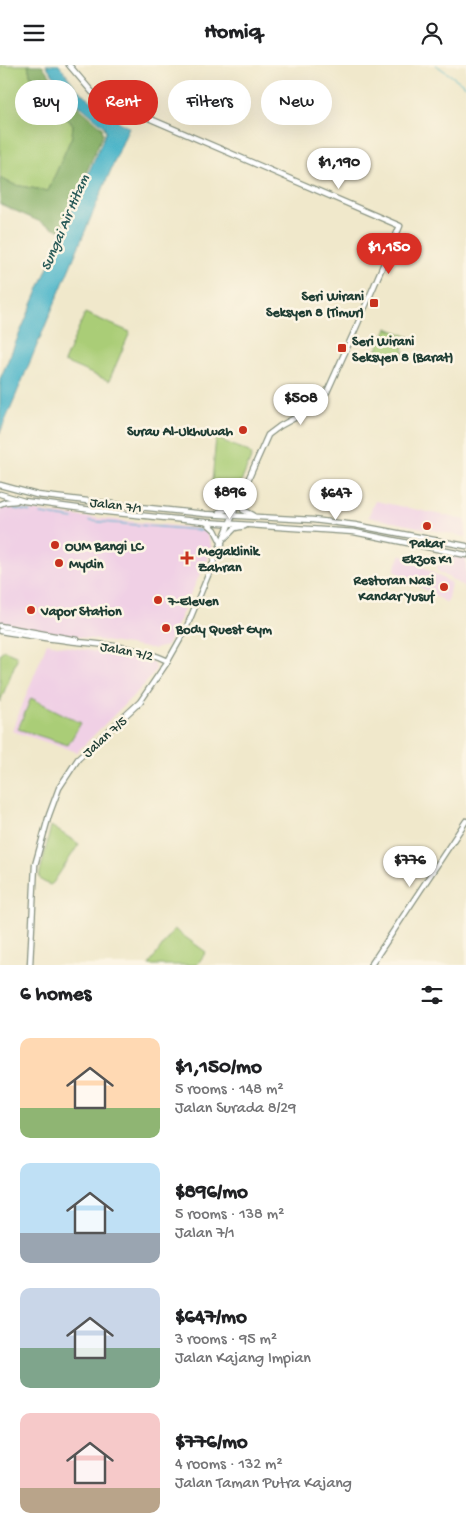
<!DOCTYPE html>
<html lang="en">
<head>
<meta charset="utf-8">
<style>
  body { margin:0; font-family:"Gochi Hand",sans-serif; background:#f6f6f6; color:#202124; height:100vh; display:flex; flex-direction:column; font-size:19px; white-space:nowrap }
  * { box-sizing:border-box; margin:0 }
  p { font-size:16px; color:#757577 }
  .icon { flex:none; width:28px; height:28px; fill:none; stroke:currentColor; stroke-width:2; stroke-linecap:round; stroke-linejoin:round }
  .map { position:relative; height:900px; overflow:hidden }
  .side { display:flex; flex-direction:column; background:#fff; flex:1 }
  .side>* { flex:none }
  .banner { position:absolute; left:15px; top:15px; width:436px; height:45px; display:flex; gap:10px }
  .price { position:absolute; translate:-50% -42px; padding:0 11px; border-radius:18px; background:#fff; color:#222; font-size:16px; line-height:32px; filter:drop-shadow(0 1px 2px #0008) }
  .price::after { content:''; position:absolute; left:50%; top:30px; width:15px; height:11px; margin-left:-8px; background:inherit; clip-path:polygon(0 0,100% 0,50% 100%) }
  .price.selected { background:#d93025; color:#fff }
  ul { padding:0; list-style:none }
  li { display:flex; align-items:center; gap:15px; height:125px; padding:0 20px }
  li span { display:grid; place-items:center; flex:none; width:140px; height:100px; border-radius:10px; color:#555 }
  li>.icon { margin-inline-start:auto }
  span .icon { width:60px; height:60px; fill:#fffc; stroke-width:1 }
  li b { font-size:21px }
  h2 { display:flex; justify-content:space-between; align-items:center; height:60px; padding:0 20px; font-size:21px }
  .pill { padding:0 18px; border-radius:22px; background:#fff; box-shadow:0 5px 20px #0002; font-size:18px; line-height:45px }
  .pill.selected { background:#d93025; color:#fff }
  header { display:flex; justify-content:space-between; align-items:center; height:65px; padding:0 20px; background:#fff; font-size:22px; font-weight:700 }
  .map>svg:first-child { display:block }
</style>
</head>
<body>
<header><svg class="icon" aria-label="menu" viewBox="0 0 24 24"><path d="M4 6h16M4 12h16M4 18h16"/></svg>Homiq<svg class="icon" aria-label="person" viewBox="0 0 24 24"><circle cx="12" cy="8" r="4"/><path d="M4 21q1-7 8-7t8 7"/></svg></header>
<div class="map">
<svg width="466" height="900" viewBox="0 0 466 900">
  <rect width="100%" height="100%" fill="#fcf5e5"/>
  <filter id="ink" filterUnits="userSpaceOnUse"><feTurbulence type="fractalNoise" baseFrequency=".02" numOctaves="2"/><feDisplacementMap in="SourceGraphic" scale="10" xChannelSelector="R" yChannelSelector="G"/><feConvolveMatrix kernelMatrix="1 2 1 2 8 2 1 2 1" color-interpolation-filters="sRGB"/></filter>
  <filter id="wash" filterUnits="userSpaceOnUse"><feTurbulence type="fractalNoise" baseFrequency=".0096" numOctaves="4" result="noise"/><feDisplacementMap in="SourceGraphic" scale="20" xChannelSelector="R" yChannelSelector="G"/><feGaussianBlur stdDeviation="1.12" result="paint"/><feColorMatrix in="noise" values="0 0 0 0 0 0 0 0 0 0 0 0 0 0 0 0 0 1.4 0 .05"/><feComposite in="paint" operator="in"/></filter>
  <g filter="url(#wash)">
    <rect width="100%" height="100%" fill="#f0e8cb"/>
    <g fill="#f0d0e5">
      <polygon points="375,436 466,455 466,472 368,452"/>
      <polygon points="2,441 56,449 205,464 212,483 167,581 153,584 0,559 0,445"/>
      <polygon points="445,488 466,492 466,523 436,505"/>
      <polygon points="401,489 451,518 447,538 394,506"/>
      <polygon points="47,578 153,597 156,604 145,619 77,687 12,666"/>
    </g>
    <g fill="#aacd77" stroke="#648556">
      <polygon points="0,0 28,0 30,9 42,34 73,59 72,71 48,126 15,120 0,113"/>
      <polygon points="85,248 130,267 109,316 64,297"/>
      <polygon points="387,263 415,274 414,278 403,278 404,290 373,293"/>
      <polygon points="216,373 249,387 252,390 235,432 222,440 210,438"/>
      <polygon points="4,585 16,590 17,594 0,637 0,588"/>
      <polygon points="31,633 81,658 68,680 18,664"/>
      <polygon points="51,761 79,779 53,818 50,820 42,816 39,812"/>
      <polygon points="174,864 206,887 197,900 149,900"/>
    </g>
    <polygon fill="#87b068" stroke="#53764e" points="28,0 42,0 64,30 102,62 103,69 61,166 0,139 0,113 15,120 48,126 72,71 73,59 42,34 30,9"/>
    <polygon fill="#4bb5c9" stroke="#35797e" points="46,0 59,0 77,24 112,53 129,62 0,368 0,314 106,67 104,61 65,28"/>
    <g fill="none" stroke-linecap="round" stroke-linejoin="round">
      <g stroke="#4bb5c9" stroke-width="1">
        <polyline points="436,0 466,21"/>
        <polyline points="14,444 30,447"/>
        <polyline points="41,449 73,454"/>
        <polyline points="89,456 209,466 212,475"/>
      </g>
    </g>
  </g>
  <g filter="url(#ink)">
    <g fill="none" stroke-linecap="round" stroke-linejoin="round">
      <g stroke="#889280" stroke-width="7">
        <g id="minor">
          <polyline points="0,420 37,430 130,441 205,449 313,455 355,460 466,481"/>
          <polyline points="0,429 24,436 107,447 205,457 354,467 466,490"/>
          <polyline points="240,434 243,445 253,450"/>
          <polyline points="0,439 5,437 16,436"/>
          <polyline points="219,447 231,443 237,436"/>
          <polyline points="207,458 215,465 222,479"/>
          <polyline points="226,472 235,463 245,461"/>
          <polyline points="0,561 77,575"/>
          <path d="M0 566C20 569 41 573 62 575 97 580 136 580 168 596"/>
          <polyline points="30,900 35,800 49,750 59,723 78,694 140,637 168,596 185,566 240,433 268,370 280,361 313,343 327,327 355,265 400,161 104,34 92,27 69,0"/>
          <polyline points="371,900 466,756"/>
        </g>
      </g>
      <use href="#minor" stroke="#fff" stroke-width="4.5"/>
    </g>
  </g>
  <g fill="#c8321e" stroke="#fcf5e5" stroke-width="2">
    <rect x="369" y="233" width="10" height="10" rx="2.5"/>
    <rect x="337" y="278" width="10" height="10" rx="2.5"/>
    <circle cx="243" cy="365" r="5"/>
    <circle cx="427" cy="461" r="5"/>
    <circle cx="55" cy="480" r="5"/>
    <path d="M184.5 485.5h5v5h5v5h-5v5h-5v-5h-5v-5h5z"/>
    <circle cx="59" cy="498" r="5"/>
    <circle cx="444" cy="522" r="5"/>
    <circle cx="158" cy="535" r="5"/>
    <circle cx="31" cy="545" r="5"/>
    <circle cx="166" cy="563" r="5"/>
  </g>
  <g text-anchor="middle" stroke-width="5" stroke-linejoin="round" paint-order="stroke">
    <g font-size="14" font-weight="bold" fill="#1f3d34" stroke="#fcf5e5" text-anchor="start">
      <text x="364" y="235" text-anchor="end">Seri Wirani<tspan x="364" dy="16">Seksyen 8 (Timur)</tspan></text>
      <text x="352" y="280">Seri Wirani<tspan x="352" dy="16">Seksyen 8 (Barat)</tspan></text>
      <text x="233" y="370" text-anchor="end">Surau Al-Ukhuwah</text>
      <text x="427" y="482" text-anchor="middle">Pakar<tspan x="427" dy="16">Ekzos K1</tspan></text>
      <text x="65" y="485">OUM Bangi LC</text>
      <text x="198" y="490">Megaklinik<tspan x="198" dy="16">Zahran</tspan></text>
      <text x="69" y="503">Mydin</text>
      <text x="434" y="519" text-anchor="end">Restoran Nasi<tspan x="434" dy="16">Kandar Yusuf</tspan></text>
      <text x="168" y="540">7-Eleven</text>
      <text x="41" y="550">Vapor Station</text>
      <text x="176" y="568">Body Quest Gym</text>
    </g>
    <g font-size="14" fill="#1f3d34" stroke="#fcf5e5">
      <text transform="translate(116 439) rotate(7)" y="5">Jalan 7/1</text>
      <text transform="translate(127 585) rotate(11)" y="5">Jalan 7/2</text>
      <text transform="translate(104 671) rotate(-42)" y="5">Jalan 7/5</text>
    </g>
    <g font-size="15" font-style="italic" fill="#2a5b59" stroke="#fcf5e5">
      <text transform="translate(64 157) rotate(-67)" y="5">Sungai Air Hitam</text>
    </g>
  </g>
</svg>
<b class="price" style="left:339px;top:125px">$1,190</b>
<b class="price selected" style="left:389px;top:210px">$1,150</b>
<b class="price" style="left:301px;top:361px">$508</b>
<b class="price" style="left:230px;top:455px">$896</b>
<b class="price" style="left:336px;top:456px">$647</b>
<b class="price" style="left:410px;top:823px">$776</b>
<div class="banner">
<a class="pill">Buy</a>
<a class="pill selected">Rent</a>
<a class="pill">Filters</a>
<a class="pill">New</a>
</div>
</div>
<section class="side">
<h2>6 homes<svg class="icon" aria-label="filters" viewBox="0 0 24 24"><path d="M4 7h16M4 17h16"/><circle cx="9" cy="7" r="2"/><circle cx="15" cy="17" r="2"/></svg></h2>
<ul>
<li><span style="background:linear-gradient(#ffd9b3 70%,#8fb573 0)"><svg class="icon" aria-label="home" viewBox="0 0 24 24"><path d="M3 11l9-7 9 7M6 9v11h12V9"/></svg></span><div><b>$1,150/mo</b><p>5 rooms · 148 m²</p><p>Jalan Surada 8/29</p></div></li>
<li><span style="background:linear-gradient(#bfe0f5 70%,#9aa5b1 0)"><svg class="icon" aria-label="home" viewBox="0 0 24 24"><path d="M3 11l9-7 9 7M6 9v11h12V9"/></svg></span><div><b>$896/mo</b><p>5 rooms · 138 m²</p><p>Jalan 7/1</p></div></li>
<li><span style="background:linear-gradient(#c9d6e8 60%,#7fa58c 0)"><svg class="icon" aria-label="home" viewBox="0 0 24 24"><path d="M3 11l9-7 9 7M6 9v11h12V9"/></svg></span><div><b>$647/mo</b><p>3 rooms · 95 m²</p><p>Jalan Kajang Impian</p></div></li>
<li><span style="background:linear-gradient(#f6c9c9 75%,#b9a48a 0)"><svg class="icon" aria-label="home" viewBox="0 0 24 24"><path d="M3 11l9-7 9 7M6 9v11h12V9"/></svg></span><div><b>$776/mo</b><p>4 rooms · 132 m²</p><p>Jalan Taman Putra Kajang</p></div></li>
</ul>
</section>
</body>
</html>
